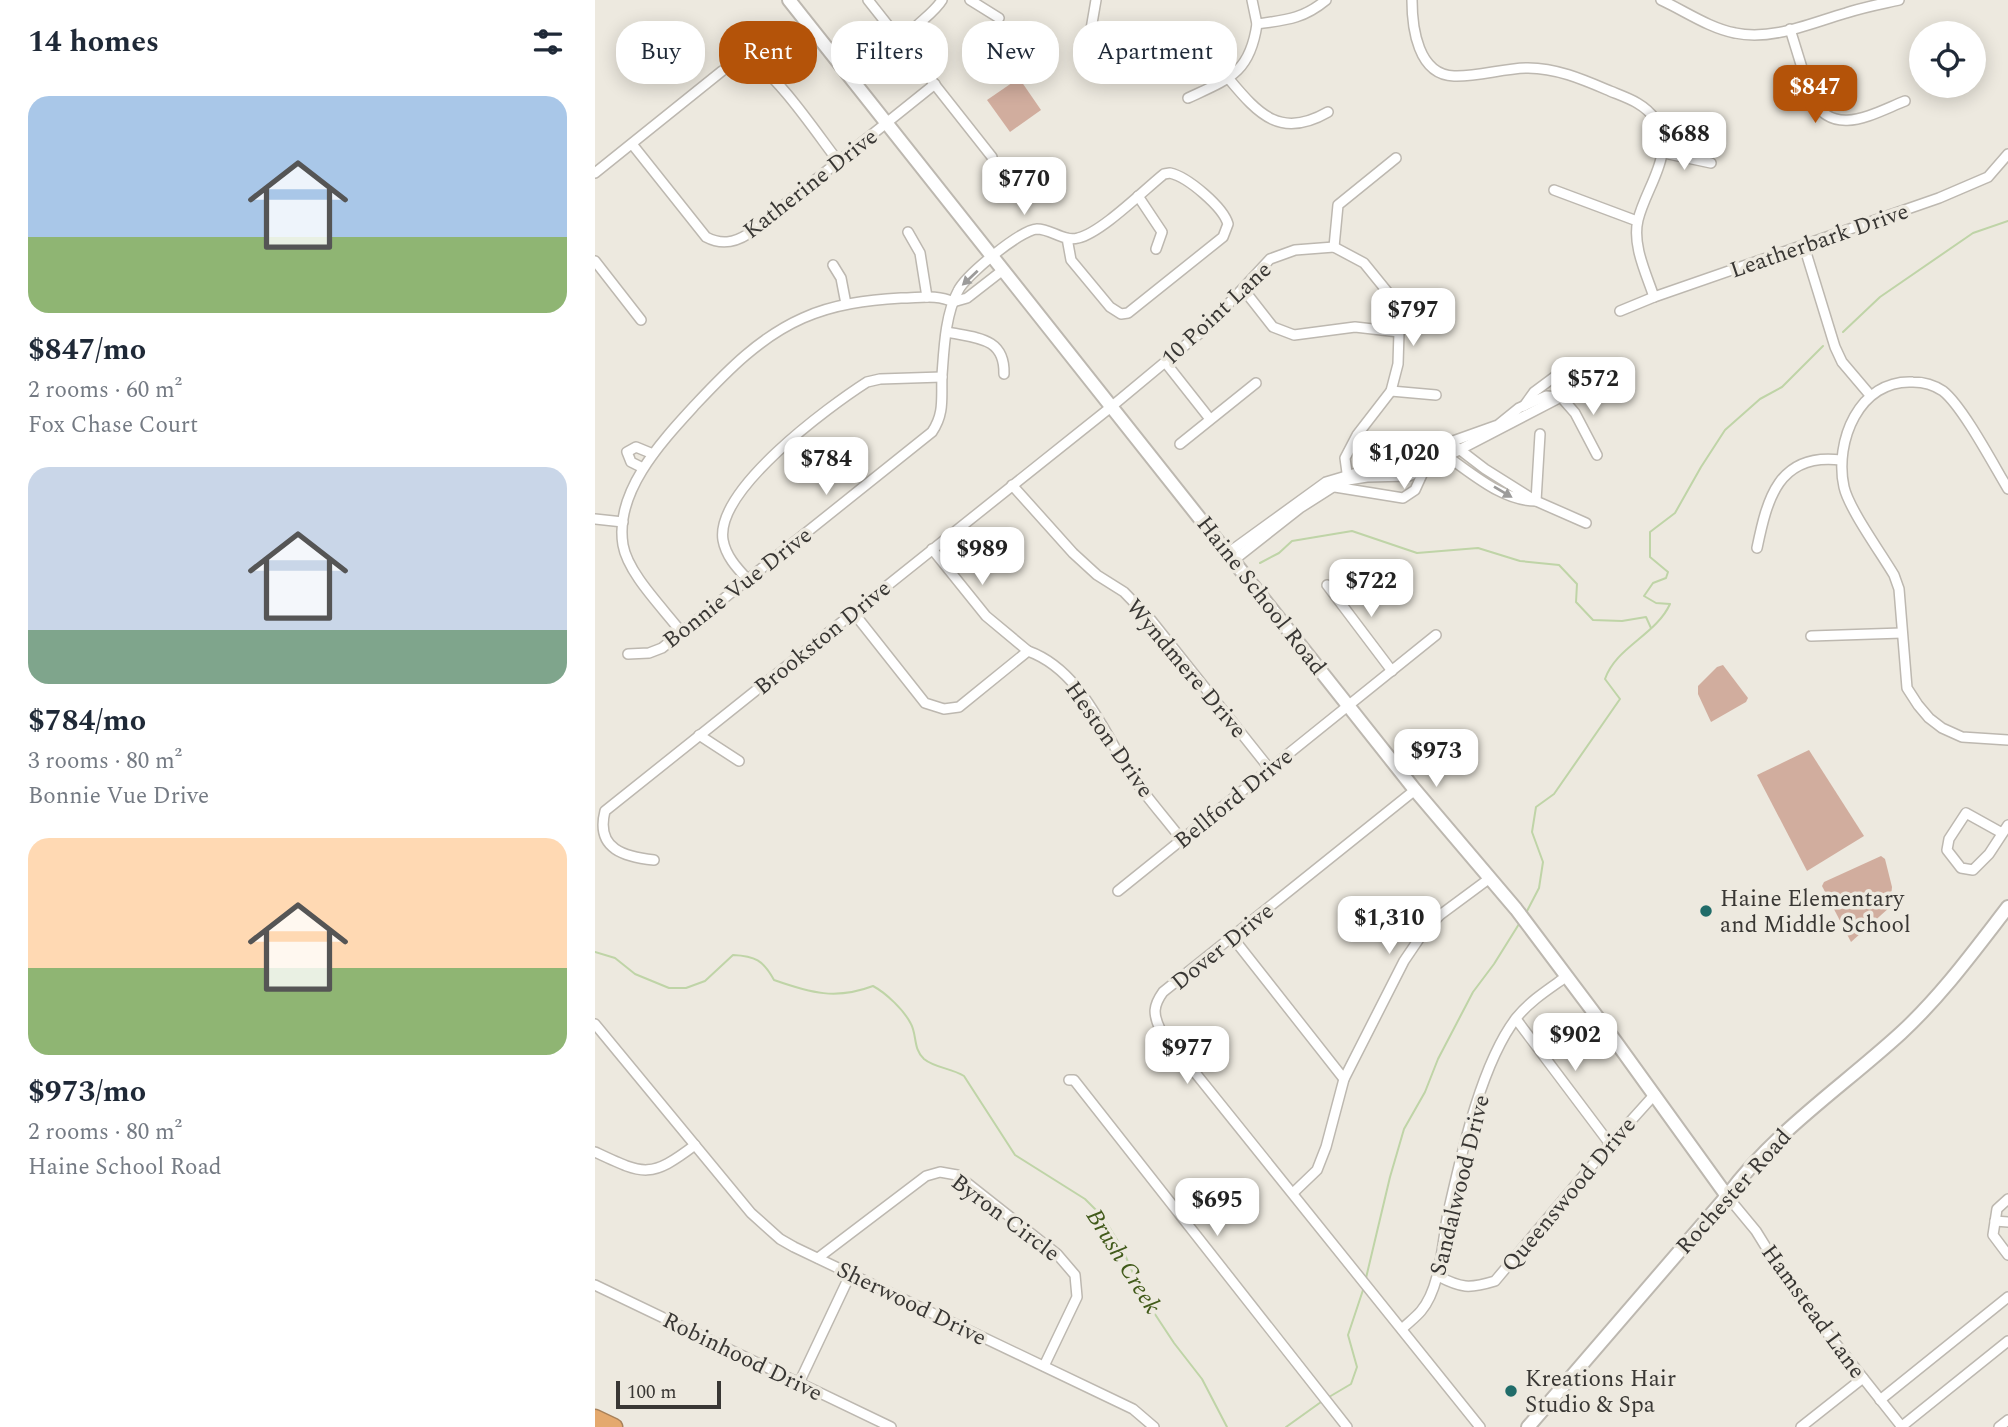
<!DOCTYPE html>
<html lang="en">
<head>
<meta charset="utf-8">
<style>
  body { margin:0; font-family:Spectral,serif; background:#f6f6f7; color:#1f2937; height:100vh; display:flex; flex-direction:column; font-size:26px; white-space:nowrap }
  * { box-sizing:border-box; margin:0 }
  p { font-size:23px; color:#747a83 }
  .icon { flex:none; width:38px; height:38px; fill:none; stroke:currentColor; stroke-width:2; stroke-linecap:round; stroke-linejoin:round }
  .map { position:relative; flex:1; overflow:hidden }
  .drawer { display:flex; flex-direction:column; background:#fff; width:595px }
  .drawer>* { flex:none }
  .hud { position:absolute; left:21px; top:21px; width:665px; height:63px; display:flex; gap:14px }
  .tools { position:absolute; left:1314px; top:21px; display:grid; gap:14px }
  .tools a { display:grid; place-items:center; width:77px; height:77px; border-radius:50%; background:#fff; box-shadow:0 4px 18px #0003; font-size:35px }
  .scale { position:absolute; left:21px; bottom:18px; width:105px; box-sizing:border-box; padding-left:7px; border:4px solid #393734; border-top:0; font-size:19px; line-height:24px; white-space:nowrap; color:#393734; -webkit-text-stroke:5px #ede9df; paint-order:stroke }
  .price { position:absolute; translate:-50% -60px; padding:0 16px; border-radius:14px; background:#fff; color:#222; font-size:23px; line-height:46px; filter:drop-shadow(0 2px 4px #0008) }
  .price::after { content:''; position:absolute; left:50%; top:42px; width:21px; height:16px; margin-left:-10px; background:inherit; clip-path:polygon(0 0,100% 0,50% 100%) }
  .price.current { background:#b45309; color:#fff }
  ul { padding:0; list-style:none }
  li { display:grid; align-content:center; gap:14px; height:371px; padding:0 28px }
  li span { display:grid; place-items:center; height:217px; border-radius:21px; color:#555 }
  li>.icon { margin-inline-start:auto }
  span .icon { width:126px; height:126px; fill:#fffc; stroke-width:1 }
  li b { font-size:30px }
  h2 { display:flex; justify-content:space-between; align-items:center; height:84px; padding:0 28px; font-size:30px }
  .tag { padding:0 24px; border-radius:28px; background:#fff; box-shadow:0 4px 18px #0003; font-size:24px; line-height:63px }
  .tag.current { background:#b45309; color:#fff }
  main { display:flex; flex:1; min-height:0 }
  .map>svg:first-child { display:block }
</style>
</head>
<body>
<main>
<section class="drawer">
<h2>14 homes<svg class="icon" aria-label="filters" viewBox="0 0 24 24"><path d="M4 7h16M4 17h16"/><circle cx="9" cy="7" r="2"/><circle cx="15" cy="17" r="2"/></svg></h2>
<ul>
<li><span style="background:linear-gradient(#a9c7e8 65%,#8fb573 0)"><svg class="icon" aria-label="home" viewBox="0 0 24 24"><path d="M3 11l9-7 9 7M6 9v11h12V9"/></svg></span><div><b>$847/mo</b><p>2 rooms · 60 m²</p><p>Fox Chase Court</p></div></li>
<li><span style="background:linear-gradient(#c9d6e8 75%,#7fa58c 0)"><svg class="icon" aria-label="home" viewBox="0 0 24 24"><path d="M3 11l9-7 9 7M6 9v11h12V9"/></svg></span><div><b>$784/mo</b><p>3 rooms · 80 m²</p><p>Bonnie Vue Drive</p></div></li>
<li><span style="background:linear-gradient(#ffd9b3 60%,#8fb573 0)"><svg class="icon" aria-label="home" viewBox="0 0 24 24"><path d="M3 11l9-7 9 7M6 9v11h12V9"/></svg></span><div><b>$973/mo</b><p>2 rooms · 80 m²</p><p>Haine School Road</p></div></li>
</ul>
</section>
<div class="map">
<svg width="1413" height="1427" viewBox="0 0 1413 1427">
  <rect width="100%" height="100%" fill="#ede9df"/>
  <g fill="#d1ad9e">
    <polygon points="424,78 446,110 415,132 392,100"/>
    <polygon points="1128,665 1153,698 1151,702 1116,722 1103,694 1103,686 1122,667"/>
    <polygon points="1214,750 1269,836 1212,871 1162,775"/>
    <polygon points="1286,856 1290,859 1297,887 1295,907 1256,942 1227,886 1229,882"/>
  </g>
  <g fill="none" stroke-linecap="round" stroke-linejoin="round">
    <g stroke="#bfd4a7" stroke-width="2">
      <polyline points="1248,332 1285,297 1378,233 1413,221"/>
      <polyline points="665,563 684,553 697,541 757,531 822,553 883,548 925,561 964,565 982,584 981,602 998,620 1027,621 1051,617 1056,628"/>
      <path d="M931 913 944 888 948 862 937 832 941 807 959 794 1025 699 1010 679C1021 647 1061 635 1075 604L1061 603 1049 596 1058 583 1071 578 1073 572 1055 557V532L1080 513 1106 467 1130 430 1165 399 1187 387 1228 346"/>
      <path d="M0 952 20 958 40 974 74 988H91L110 981 138 955C160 956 168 960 179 980 216 993 241 1000 278 986 291 993 309 1010 316 1024 322 1035 318 1049 329 1059 340 1068 356 1068 369 1076L420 1155 490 1199 508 1217 527 1248 548 1296 579 1343 607 1379 632 1427"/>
      <polyline points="771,1278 795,1177 809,1129 830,1092 843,1059 878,992 899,964 924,924"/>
      <polyline points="734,1397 756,1384 762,1367 753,1335 769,1287"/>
      <polyline points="691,1427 726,1402"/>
    </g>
    <g stroke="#bdb8b0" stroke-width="12">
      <g id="street">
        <polyline points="273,0 397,157"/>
        <polyline points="375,0 404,18"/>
        <path d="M657 0 662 24C691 20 708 19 731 0"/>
        <path d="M817 0C817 28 823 75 859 76 883 77 909 68 933 68 962 68 989 80 1015 91 1032 98 1049 103 1060 119 1082 153 1051 186 1043 220 1037 245 1051 273 1059 297"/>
        <path d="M1066 0C1090 11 1114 28 1140 33 1177 41 1216 23 1251 13 1269 7 1286 4 1304 0"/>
        <path d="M1195 29 1216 97C1238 139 1277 114 1310 101"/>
        <polyline points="495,35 501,0"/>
        <path d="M309 46C310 29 337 17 347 0"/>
        <path d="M634 79C664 115 686 139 733 112"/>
        <path d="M593 98C634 79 655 73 662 24"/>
        <path d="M37 144 111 237C126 245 139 243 153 234L340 84"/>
        <polyline points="1069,153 1116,163"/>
        <path d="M0 173 127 71C135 65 146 61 157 63 179 69 227 141 243 161"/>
        <polyline points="959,190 1042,221"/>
        <polyline points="543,196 567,232 561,249"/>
        <polyline points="313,232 325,253 332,297"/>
        <polyline points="1209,246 1240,347 1247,362 1275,395"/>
        <polyline points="739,247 769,263 795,295 804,332 803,364 796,391 762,435 750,458 753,480"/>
        <polyline points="739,247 743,205 801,158"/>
        <polyline points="0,261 46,320"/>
        <polyline points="238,265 246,278 251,304"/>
        <polyline points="649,290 678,327 699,335 760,327 804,332"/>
        <polyline points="358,302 372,298 408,270"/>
        <polyline points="1025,311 1059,297 1344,198 1393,177 1413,154"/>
        <path d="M352 332C381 338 410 337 409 374"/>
        <polyline points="570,362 615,419"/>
        <polyline points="796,391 841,395"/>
        <polyline points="929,406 939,392 974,366"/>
        <polyline points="945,434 941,501 991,523"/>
        <polyline points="585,444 661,383"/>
        <path d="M850 455C877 473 907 501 941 501L890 469 860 446"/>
        <polyline points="48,468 36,462 32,452 41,447 58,454"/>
        <polyline points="417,485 478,553 502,575 529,592 556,620 674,768"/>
        <polyline points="740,487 808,498 820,490 830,468"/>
        <path d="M1413 489C1398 464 1368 407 1348 391 1339 385 1328 382 1318 382 1264 379 1239 442 1249 487 1254 509 1286 553 1299 575L1304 589 1312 688 1323 705 1334 718 1347 728 1367 737 1413 740"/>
        <polyline points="0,519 28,522"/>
        <path d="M1162 548C1172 500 1183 452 1246 460"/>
        <polyline points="633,553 731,482 802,461 903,425 924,408 951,396 966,397 980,413 1002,455"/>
        <polyline points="639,560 705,508 738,487 753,480 772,477 814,476 966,397"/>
        <path d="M154 581C143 569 131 557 128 540 120 490 233 407 272 382L285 379 347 377"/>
        <polyline points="732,585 797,671"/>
        <polyline points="258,612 330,703 349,709 364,707 433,651 391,616 337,549"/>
        <path d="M87 633C69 609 33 574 28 545 19 491 68 440 101 404 133 370 165 337 208 318 239 304 273 300 306 298 325 298 342 294 358 302"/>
        <polyline points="1216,636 1307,633"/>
        <path d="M433 651C486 670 508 732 537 776 552 798 571 819 587 840"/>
        <path d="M33 654 54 653 67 648 337 432C350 413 346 397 347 375 349 349 350 315 363 291 370 276 425 230 442 229 456 229 469 242 483 238 506 233 549 190 569 174L575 173C593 177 628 207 633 224L628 237 533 313 526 314 515 307 476 260 472 238"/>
        <polyline points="104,735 144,761"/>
        <path d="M820 790 568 992C558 1006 558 1014 565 1029L885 1427"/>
        <polyline points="1407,833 1371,813 1354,839 1352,850 1366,868 1378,870 1394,854 1413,825"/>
        <path d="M59 860C31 857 0 850 10 811L516 407 611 328 675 259 700 250 739 247"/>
        <polyline points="523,891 841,635"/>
        <polyline points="638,938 749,1079"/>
        <polyline points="921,1019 1015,1144"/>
        <polyline points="0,1024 156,1213 185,1239 199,1247 538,1409 559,1427"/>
        <polyline points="474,1080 479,1080 752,1427"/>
        <path d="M0 1152C49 1175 55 1179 100 1145"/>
        <polyline points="698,1193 722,1170 731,1147 749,1079 809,961 828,933 845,915 895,878"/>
        <polyline points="1132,1196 1161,1231 1195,1286 1307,1427"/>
        <polyline points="1413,1199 1402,1209 1398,1235 1413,1255"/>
        <polyline points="1400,1221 1413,1222"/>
        <polyline points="223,1258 331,1176 345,1172 362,1175 462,1254 480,1275 482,1297 449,1366"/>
        <path d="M843 1276C866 1288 874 1289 900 1281L1015 1144 1060 1094"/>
        <polyline points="0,1285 296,1427"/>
        <path d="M807 1329C813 1323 821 1317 826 1311 846 1287 847 1243 853 1213 866 1156 886 1063 922 1017 936 1000 954 989 972 976"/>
        <polyline points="204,1383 255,1275"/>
        <polyline points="1285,1400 1413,1297"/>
        <polyline points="1206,1427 1268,1378"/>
        <polyline points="1306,1427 1413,1341"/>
        <polyline points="1404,1427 1413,1420"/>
      </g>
    </g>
    <g stroke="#bdb8b0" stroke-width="16">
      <g id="secondary">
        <polyline points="194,0 820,790 921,909 1021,1042 1132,1196"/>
        <path d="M933 1427 1132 1196C1180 1131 1247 1087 1306 1033 1347 995 1379 951 1413 907"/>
      </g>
    </g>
    <g stroke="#a8815a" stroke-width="19">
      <polyline id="highway" points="0,1418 19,1427"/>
    </g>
    <use href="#street" stroke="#fff" stroke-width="9"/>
    <use href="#secondary" stroke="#fff" stroke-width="12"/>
    <use href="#highway" stroke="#e4a96e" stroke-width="16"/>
  </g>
  <defs><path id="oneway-solid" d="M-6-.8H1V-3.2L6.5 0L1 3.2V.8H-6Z" transform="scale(1.75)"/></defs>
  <g fill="#9c9b9a">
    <use href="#oneway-solid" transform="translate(375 278) rotate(137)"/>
    <use href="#oneway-solid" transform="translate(908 492) rotate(31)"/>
  </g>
  <g fill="#206c69" stroke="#ede9df" stroke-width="2.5">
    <circle cx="1111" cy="911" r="7"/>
    <circle cx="916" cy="1391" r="7"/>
  </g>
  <g text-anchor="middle" stroke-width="7" stroke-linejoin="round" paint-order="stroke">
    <g font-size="23" fill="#393734" stroke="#ede9df">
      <text transform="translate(215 183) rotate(-38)" y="8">Katherine Drive</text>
      <text transform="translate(1224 240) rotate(-19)" y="8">Leatherbark Drive</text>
      <text transform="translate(621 313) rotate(-43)" y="8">10 Point Lane</text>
      <text transform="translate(142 587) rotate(-38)" y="8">Bonnie Vue Drive</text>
      <text transform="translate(667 595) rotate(52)" y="8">Haine School Road</text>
      <text transform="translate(227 637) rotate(-39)" y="8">Brookston Drive</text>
      <text transform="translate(592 668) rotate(50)" y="8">Wyndmere Drive</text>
      <text transform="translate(515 739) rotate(55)" y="8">Heston Drive</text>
      <text transform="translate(638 798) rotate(-39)" y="8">Bellford Drive</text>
      <text transform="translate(627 946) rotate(-39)" y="8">Dover Drive</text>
      <text transform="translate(864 1185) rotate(-76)" y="8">Sandalwood Drive</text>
      <text transform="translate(1138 1191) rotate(-48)" y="8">Rochester Road</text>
      <text transform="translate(973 1194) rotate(-50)" y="8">Queenswood Drive</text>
      <text transform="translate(411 1217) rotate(37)" y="8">Byron Circle</text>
      <text transform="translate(317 1303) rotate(26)" y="8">Sherwood Drive</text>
      <text transform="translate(1219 1311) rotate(54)" y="8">Hamstead Lane</text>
      <text transform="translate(148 1356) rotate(26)" y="8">Robinhood Drive</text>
    </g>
    <g font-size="23" fill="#393734" stroke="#ede9df" text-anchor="start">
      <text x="1125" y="906">Haine Elementary<tspan x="1125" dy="26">and Middle School</tspan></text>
      <text x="930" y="1386">Kreations Hair<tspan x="930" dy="26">Studio &amp; Spa</tspan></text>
    </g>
    <g font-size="24" font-style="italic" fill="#415a1a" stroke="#ede9df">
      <text transform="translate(529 1261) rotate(58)" y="8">Brush Creek</text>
    </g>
  </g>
</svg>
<div class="tools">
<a><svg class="icon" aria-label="locate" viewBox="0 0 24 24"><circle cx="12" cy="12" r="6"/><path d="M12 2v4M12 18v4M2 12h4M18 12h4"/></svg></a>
</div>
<div class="scale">100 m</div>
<b class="price current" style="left:1220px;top:125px">$847</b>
<b class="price" style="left:1089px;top:172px">$688</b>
<b class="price" style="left:429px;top:217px">$770</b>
<b class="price" style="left:818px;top:348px">$797</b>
<b class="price" style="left:998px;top:417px">$572</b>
<b class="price" style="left:809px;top:491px">$1,020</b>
<b class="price" style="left:231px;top:497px">$784</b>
<b class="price" style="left:387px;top:587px">$989</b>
<b class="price" style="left:776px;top:619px">$722</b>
<b class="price" style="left:841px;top:789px">$973</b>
<b class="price" style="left:794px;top:956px">$1,310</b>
<b class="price" style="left:980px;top:1073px">$902</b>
<b class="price" style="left:592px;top:1086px">$977</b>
<b class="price" style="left:622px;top:1238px">$695</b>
<div class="hud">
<a class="tag">Buy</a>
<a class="tag current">Rent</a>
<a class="tag">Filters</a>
<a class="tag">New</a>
<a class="tag">Apartment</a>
</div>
</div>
</main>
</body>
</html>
